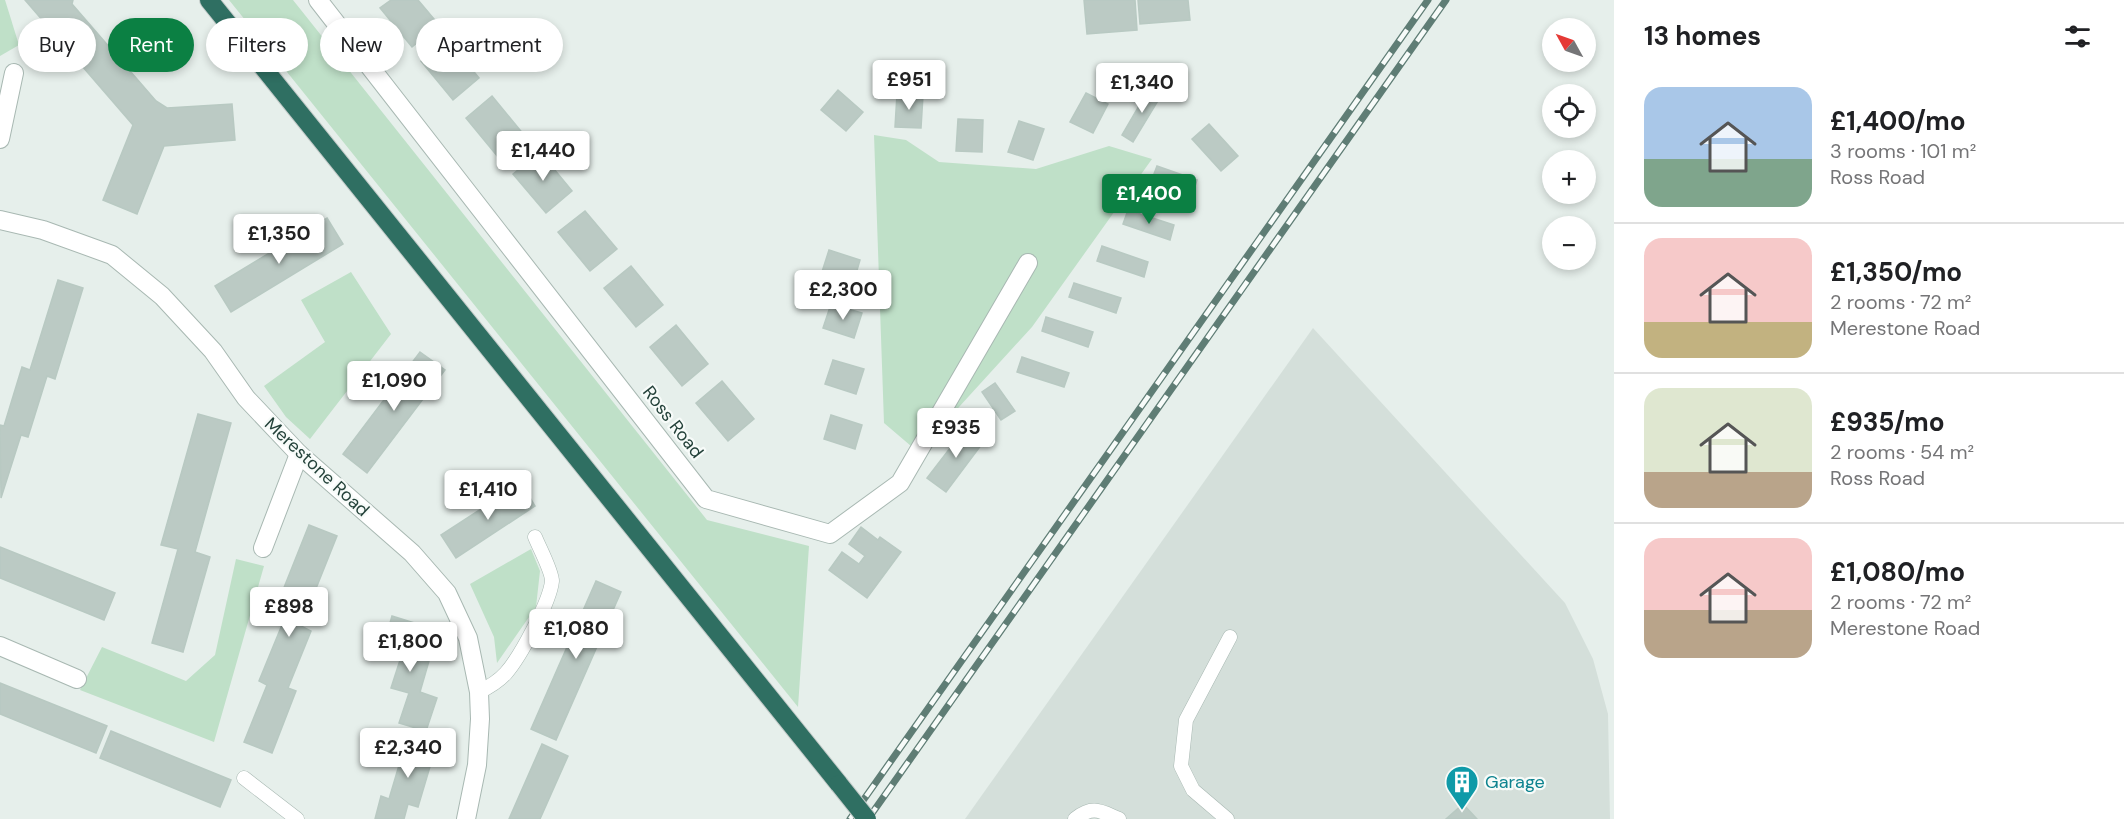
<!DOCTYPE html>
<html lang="en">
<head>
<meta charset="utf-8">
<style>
  body { margin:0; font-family:"DM Sans",sans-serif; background:#f2f2f2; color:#202124; height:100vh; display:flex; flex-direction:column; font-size:22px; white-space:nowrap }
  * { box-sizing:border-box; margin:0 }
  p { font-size:20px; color:#757577 }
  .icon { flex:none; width:33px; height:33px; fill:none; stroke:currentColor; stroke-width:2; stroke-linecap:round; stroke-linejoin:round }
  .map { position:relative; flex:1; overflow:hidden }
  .details { display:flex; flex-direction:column; background:#fff; width:510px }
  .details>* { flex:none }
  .hud { position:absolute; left:18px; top:18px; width:570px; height:54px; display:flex; gap:12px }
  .needle { width:39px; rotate:310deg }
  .controls { position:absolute; left:1542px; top:18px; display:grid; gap:12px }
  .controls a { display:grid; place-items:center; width:54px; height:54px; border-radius:50%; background:#fff; box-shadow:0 3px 9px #0003; font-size:30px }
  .price { position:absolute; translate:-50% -51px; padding:0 14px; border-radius:6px; background:#fff; color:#222; font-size:20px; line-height:39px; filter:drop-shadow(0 2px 3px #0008) }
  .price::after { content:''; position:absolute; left:50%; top:36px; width:18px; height:14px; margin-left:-9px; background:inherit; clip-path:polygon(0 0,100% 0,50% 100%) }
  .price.selected { background:#0b8043; color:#fff }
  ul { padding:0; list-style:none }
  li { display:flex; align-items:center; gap:18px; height:150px; padding:0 30px }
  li+li { border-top:2px solid #e0e0e0 }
  li span { display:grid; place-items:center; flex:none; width:168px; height:120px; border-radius:18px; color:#555 }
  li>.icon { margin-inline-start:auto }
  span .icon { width:72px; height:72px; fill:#fffc; stroke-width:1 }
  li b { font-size:26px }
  h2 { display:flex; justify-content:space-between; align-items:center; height:72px; padding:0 30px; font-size:26px }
  .chip { padding:0 21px; border-radius:27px; background:#fff; box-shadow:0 3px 9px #0003; font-size:21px; line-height:54px }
  .chip.selected { background:#0b8043; color:#fff }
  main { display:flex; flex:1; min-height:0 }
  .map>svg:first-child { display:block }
</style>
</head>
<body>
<main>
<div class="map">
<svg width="1614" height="819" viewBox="0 0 1614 819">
  <rect width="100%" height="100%" fill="#e6efeb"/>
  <polygon fill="#d4dfda" points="1313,328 1565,603 1593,659 1608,714 1610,819 965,819"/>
  <g fill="#bfe0c8">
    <polygon points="0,0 5,0 19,45 0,56"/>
    <polygon points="229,0 293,0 707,520 809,546 798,707"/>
    <polygon points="874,135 906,140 939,162 1036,169 1109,146 1152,159 1032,327 918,452 884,423"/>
    <polygon points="351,272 391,334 310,439 286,417 264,386 325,342 301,300"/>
    <polygon points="531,549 540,571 536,607 497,663 494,637 470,584"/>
    <polygon points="236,559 264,566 214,742 80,690 102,647 186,681 215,655"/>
  </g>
  <g fill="#bbcac4" stroke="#b8c9c2" stroke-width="1.5">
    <polygon points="25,0 73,0 72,4 156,101 167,108 232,104 235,140 164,146 137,214 103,200 133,125"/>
    <polygon points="391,0 418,0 439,25 412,47 380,8"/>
    <polygon points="1084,0 1135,0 1137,30 1087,34"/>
    <polygon points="1138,0 1188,0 1190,20 1140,24"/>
    <polygon points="447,39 479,78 453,100 421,61"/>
    <polygon points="1150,87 1162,94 1133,142 1122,135"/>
    <polygon points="838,90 863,112 846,131 821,110"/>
    <polygon points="1086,93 1108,104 1093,133 1070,122"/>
    <polygon points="897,94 923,95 921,128 895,127"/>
    <polygon points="492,96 524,135 498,157 466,118"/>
    <polygon points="958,119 983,120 982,152 956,151"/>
    <polygon points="1019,121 1044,129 1033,160 1008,152"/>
    <polygon points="1209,124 1238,156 1221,171 1192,139"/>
    <polygon points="540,152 572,191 546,213 513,174"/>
    <polygon points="1157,166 1197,180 1190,201 1149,187"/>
    <polygon points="1128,210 1174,225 1170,240 1123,224"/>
    <polygon points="585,211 617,249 590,271 558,232"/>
    <polygon points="327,218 343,244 231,312 215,286"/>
    <polygon points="1102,246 1148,262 1144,277 1097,261"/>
    <polygon points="829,250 860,260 853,284 821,275"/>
    <polygon points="631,266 663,305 636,327 604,288"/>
    <polygon points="58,280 83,288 55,379 47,376 28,437 21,435 1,498 0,425 4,426 22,367 30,370"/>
    <polygon points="1074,283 1121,298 1116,313 1069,297"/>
    <polygon points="831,304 862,313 854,338 823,328"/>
    <polygon points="1046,317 1093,332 1088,347 1042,331"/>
    <polygon points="676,325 708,364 682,386 650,347"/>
    <polygon points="420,352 445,370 367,473 343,454"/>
    <polygon points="1022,357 1069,373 1064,387 1017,372"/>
    <polygon points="833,360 864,369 856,394 825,384"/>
    <polygon points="722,381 754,419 728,441 696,403"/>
    <polygon points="995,383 1015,411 1001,420 982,392"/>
    <polygon points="198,414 231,423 195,552 210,557 183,652 152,643 178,549 161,545"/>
    <polygon points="831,415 862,425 855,449 824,439"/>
    <polygon points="967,426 985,440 946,492 927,478"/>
    <polygon points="521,483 535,506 456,558 441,535"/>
    <polygon points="309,525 337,536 301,626 311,631 288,688 296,691 272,753 244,742 267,685 259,681 284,620 273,615"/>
    <polygon points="861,527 878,540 880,537 901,552 867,598 829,570 842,552 859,564 865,556 849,544"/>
    <polygon points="0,547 115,593 104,620 0,578"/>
    <polygon points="596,581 621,592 556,740 531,729"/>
    <polygon points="392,616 421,625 411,655 429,661 420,692 437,698 426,731 399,723 409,693 391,688 401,657 382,651"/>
    <polygon points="0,683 107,726 96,753 0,714"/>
    <polygon points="111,731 231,780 220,807 100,758"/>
    <polygon points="408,735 437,743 418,807 408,804 404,819 375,819 381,796 389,799"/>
    <polygon points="542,744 568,756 540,819 509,819"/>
    <polygon points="1463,804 1477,819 1446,819"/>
  </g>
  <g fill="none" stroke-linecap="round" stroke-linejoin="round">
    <g stroke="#a8b8b2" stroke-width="15">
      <g id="lane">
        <path d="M479 692C489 687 498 682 506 673 520 657 550 602 552 581 552 571 539 547 535 537"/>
        <polyline points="244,778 297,819"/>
        <path d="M1075 819C1093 805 1100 811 1119 819"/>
        <polyline points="1227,819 1193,790 1181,766 1186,720 1230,637"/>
      </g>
    </g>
    <g stroke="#a8b8b2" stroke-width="20">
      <g id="street">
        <polyline points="318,0 706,499 830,534 900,483 1028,263"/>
        <polyline points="0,139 14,73"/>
        <polyline points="0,220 43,230 112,255 162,296 213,351 246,398 299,454 412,553 447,593 468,638 479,692 480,719 477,765 466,819"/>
        <polyline points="263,548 299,454"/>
        <polyline points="0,646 77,679"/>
      </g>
    </g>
    <g stroke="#c2cac8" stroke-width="20">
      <polyline id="highway" points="209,0 839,784"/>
    </g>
    <use href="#lane" stroke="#fff" stroke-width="14"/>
    <use href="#street" stroke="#fff" stroke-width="18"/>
    <use href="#highway" stroke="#2f6f62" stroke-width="18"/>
    <g stroke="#5f7d75" stroke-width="7">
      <g id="rail">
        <polyline points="850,819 1428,0"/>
        <polyline points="868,819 1446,0"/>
      </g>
    </g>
    <use href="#rail" stroke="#f7fbf9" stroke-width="4.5" stroke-dasharray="14" stroke-linecap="butt"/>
    <g stroke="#c2cac8" stroke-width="20" stroke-linecap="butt">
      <polyline id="highway-bridge" points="839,784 867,819"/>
    </g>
    <use href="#highway-bridge" stroke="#2f6f62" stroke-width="18"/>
  </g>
  <defs>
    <g id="building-pin" transform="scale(1.725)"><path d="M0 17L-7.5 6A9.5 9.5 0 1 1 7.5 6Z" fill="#0f9aa8" stroke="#f7fbf9"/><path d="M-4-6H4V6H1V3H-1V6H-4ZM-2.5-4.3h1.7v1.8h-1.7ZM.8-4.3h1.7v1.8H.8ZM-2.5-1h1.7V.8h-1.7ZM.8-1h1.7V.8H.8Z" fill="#fff"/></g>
  </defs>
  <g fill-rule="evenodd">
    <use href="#building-pin" x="1462" y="782"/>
  </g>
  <g text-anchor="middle" stroke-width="4.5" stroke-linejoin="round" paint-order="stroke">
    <g font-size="18" fill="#24423a" stroke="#f7fbf9">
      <text transform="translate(673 422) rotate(52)" y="6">Ross Road</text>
      <text transform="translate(317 467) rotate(43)" y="6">Merestone Road</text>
    </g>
    <g font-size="18" fill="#0d838f" stroke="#f7fbf9" text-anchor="start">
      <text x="1485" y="788">Garage</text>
    </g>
  </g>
</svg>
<div class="controls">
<a><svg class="needle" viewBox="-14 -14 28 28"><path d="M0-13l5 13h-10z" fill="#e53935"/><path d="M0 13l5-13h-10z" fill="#757577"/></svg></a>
<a><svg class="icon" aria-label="locate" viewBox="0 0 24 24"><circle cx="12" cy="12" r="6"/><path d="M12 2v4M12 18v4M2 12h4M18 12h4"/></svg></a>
<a>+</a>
<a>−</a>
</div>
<b class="price" style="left:909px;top:111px">£951</b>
<b class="price" style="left:1142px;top:114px">£1,340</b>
<b class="price" style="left:543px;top:182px">£1,440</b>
<b class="price selected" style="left:1149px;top:225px">£1,400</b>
<b class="price" style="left:279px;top:265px">£1,350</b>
<b class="price" style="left:843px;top:321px">£2,300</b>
<b class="price" style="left:394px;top:412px">£1,090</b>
<b class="price" style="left:956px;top:459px">£935</b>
<b class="price" style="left:488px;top:521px">£1,410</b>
<b class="price" style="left:289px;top:638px">£898</b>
<b class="price" style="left:576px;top:660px">£1,080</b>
<b class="price" style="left:410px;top:673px">£1,800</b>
<b class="price" style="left:408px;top:779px">£2,340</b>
<div class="hud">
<a class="chip">Buy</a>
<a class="chip selected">Rent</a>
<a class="chip">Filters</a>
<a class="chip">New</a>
<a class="chip">Apartment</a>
</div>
</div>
<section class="details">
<h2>13 homes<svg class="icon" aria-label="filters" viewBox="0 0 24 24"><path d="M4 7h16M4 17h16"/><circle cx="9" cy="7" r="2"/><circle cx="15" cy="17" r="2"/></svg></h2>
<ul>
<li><span style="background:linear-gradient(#a9c7e8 60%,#7fa58c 0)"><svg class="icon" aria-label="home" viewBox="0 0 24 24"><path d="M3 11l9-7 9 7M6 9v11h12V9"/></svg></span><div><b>£1,400/mo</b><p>3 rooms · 101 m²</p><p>Ross Road</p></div></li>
<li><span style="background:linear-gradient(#f6c9c9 70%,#c2b280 0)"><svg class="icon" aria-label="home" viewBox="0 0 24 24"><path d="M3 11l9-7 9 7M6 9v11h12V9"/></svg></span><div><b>£1,350/mo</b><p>2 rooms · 72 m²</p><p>Merestone Road</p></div></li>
<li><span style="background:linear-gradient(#dfe7d0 70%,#b9a48a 0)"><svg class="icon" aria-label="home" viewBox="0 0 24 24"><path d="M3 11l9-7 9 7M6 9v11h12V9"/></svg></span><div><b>£935/mo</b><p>2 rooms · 54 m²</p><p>Ross Road</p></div></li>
<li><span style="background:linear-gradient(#f6c9c9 60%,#b9a48a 0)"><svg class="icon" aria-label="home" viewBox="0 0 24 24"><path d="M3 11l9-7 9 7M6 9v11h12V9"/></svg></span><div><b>£1,080/mo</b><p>2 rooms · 72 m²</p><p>Merestone Road</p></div></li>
</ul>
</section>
</main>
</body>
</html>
